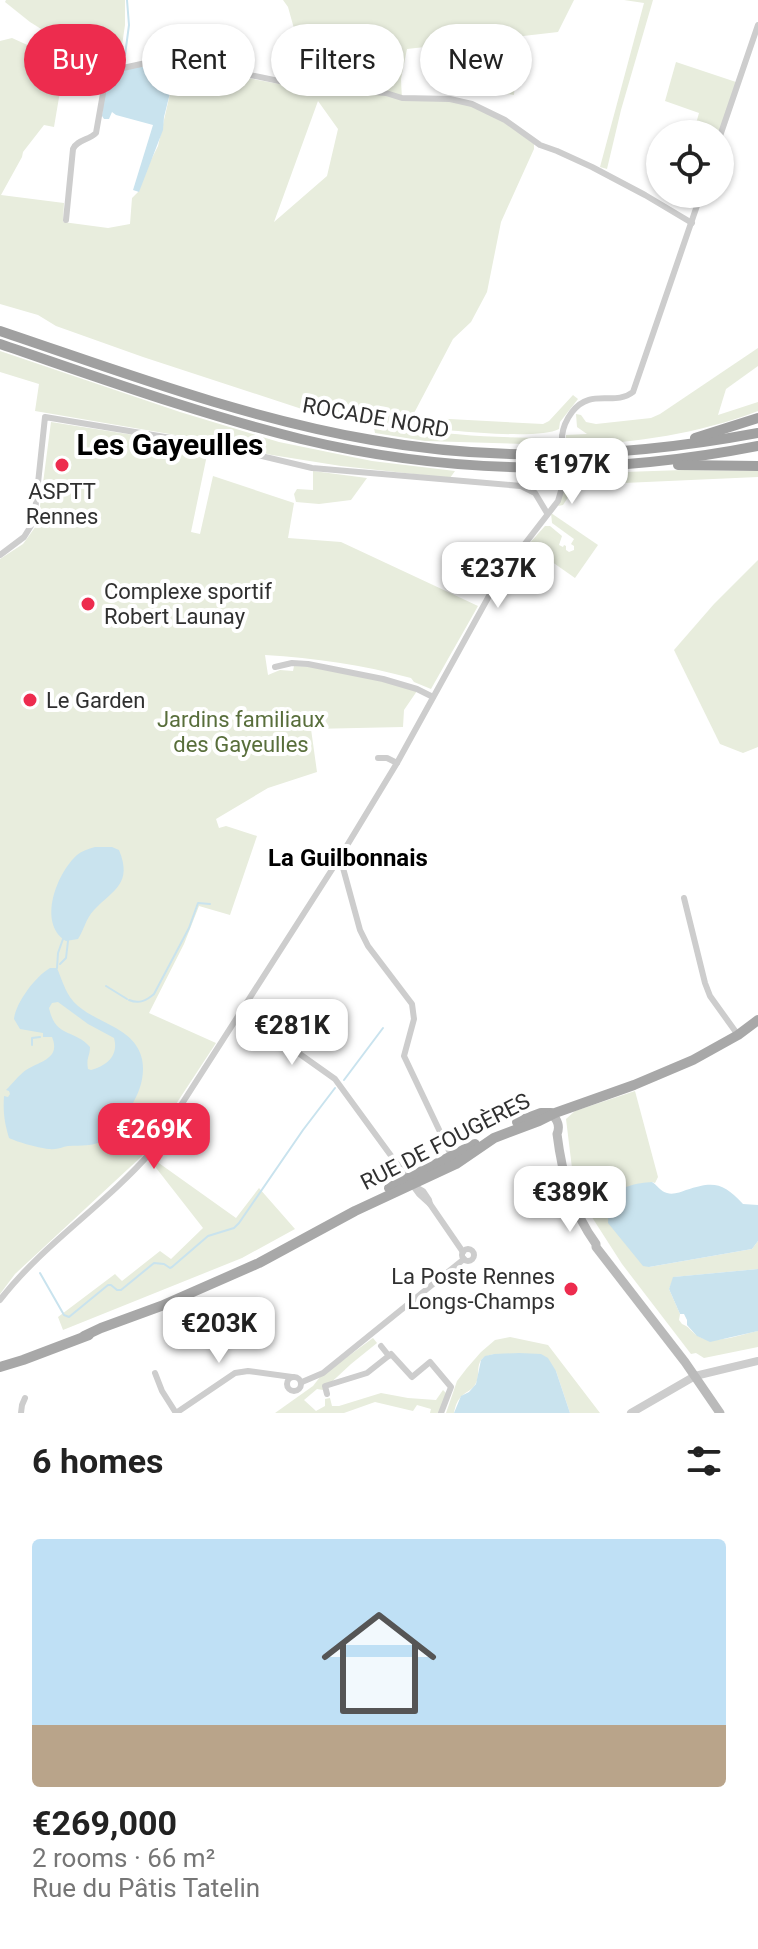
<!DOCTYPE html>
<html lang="en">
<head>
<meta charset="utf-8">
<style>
  body { margin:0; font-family:Roboto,sans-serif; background:#f6f6f6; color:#222; height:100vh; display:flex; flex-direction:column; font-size:30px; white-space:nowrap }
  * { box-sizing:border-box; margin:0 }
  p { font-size:26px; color:#767676 }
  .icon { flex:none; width:44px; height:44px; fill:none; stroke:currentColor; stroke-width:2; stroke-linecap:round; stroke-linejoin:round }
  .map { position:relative; height:1413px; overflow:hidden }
  .side { display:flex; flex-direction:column; background:#fff; flex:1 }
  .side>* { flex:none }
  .guide { position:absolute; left:24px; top:24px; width:710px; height:72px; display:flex; gap:16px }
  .buttons { position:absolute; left:646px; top:120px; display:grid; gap:16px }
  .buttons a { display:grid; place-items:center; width:88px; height:88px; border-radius:50%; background:#fff; box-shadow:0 2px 6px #0004; font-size:40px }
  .price { position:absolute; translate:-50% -68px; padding:0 18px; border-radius:16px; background:#fff; color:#222; font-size:26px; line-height:52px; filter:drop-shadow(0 2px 4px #0008) }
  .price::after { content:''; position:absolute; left:50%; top:48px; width:24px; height:18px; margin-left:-12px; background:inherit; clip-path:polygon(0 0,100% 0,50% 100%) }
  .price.current { background:#ed2c4e; color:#fff }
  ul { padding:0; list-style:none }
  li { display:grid; align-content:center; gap:16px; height:424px; padding:0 32px }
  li+li { border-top:2px solid #e0e0e0 }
  li span { display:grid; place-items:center; height:248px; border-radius:8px; color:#555 }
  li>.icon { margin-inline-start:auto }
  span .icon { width:144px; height:144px; fill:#fffc; stroke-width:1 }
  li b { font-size:34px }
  h2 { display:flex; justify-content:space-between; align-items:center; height:96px; padding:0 32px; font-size:34px }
  .chip { padding:0 28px; border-radius:36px; background:#fff; box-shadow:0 2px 6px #0004; font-size:28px; line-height:72px }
  .chip.current { background:#ed2c4e; color:#fff }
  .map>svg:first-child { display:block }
</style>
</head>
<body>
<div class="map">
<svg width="758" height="1413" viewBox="0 0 758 1413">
  <rect width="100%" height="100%" fill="#fff"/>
  <g fill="#e8eddd" fill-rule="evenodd">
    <polygon points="6,0 125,0 125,25 121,52 57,39 30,22 5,2"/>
    <path d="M283 0H574L558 32 407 49 401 79 402 100C425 101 452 98 473 106 495 114 515 130 534 144V149L501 222 487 292 471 322 453 339 412 417 543 424 549 421 573 395 578 399 560 422 559 429C538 441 436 429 407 426L406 428C456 436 504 438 555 438L557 445 425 441 375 433 374 428 385 425 314 413 143 357 56 326 38 315 0 304V41L12 38 65 62 54 127 44 125 23 152 22 157 1 195 64 203 63 222 108 228 130 224 132 198 139 191 145 172 158 146 172 85 175 83 184 82 190 72V67L321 92 325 82 382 86 391 49 387 33 348 38 300 50 288 7ZM318 101 338 129 327 176 274 222Z"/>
    <polygon points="624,0 653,0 621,110 607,169 600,167 644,3"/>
    <polygon points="676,62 736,82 719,134 693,134 699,113 665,101"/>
    <polygon points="483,67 516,71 514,95 481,90"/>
    <path d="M758 348V366L726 389 718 415 758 402V411C698 434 637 442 574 446L566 444V435L587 434 577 427 576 414 581 415 586 422 596 424 651 418 660 414Z"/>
    <polygon points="0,351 180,412 279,442 372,461 455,471 450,478 341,466 272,455 187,437 35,411 39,384 0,372"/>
    <path d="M51 422 197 445 205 449 207 455 191 532 200 534 213 476 294 503 288 538 341 542 478 606 431 689 414 682 411 678C363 665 315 658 265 655L268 675 280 670 293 671 294 666C335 666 378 679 417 691L404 710 403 727 311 729 317 772 268 788 216 819 219 828 226 826 257 836 230 915 199 906 184 944 149 1013 216 1043 142 1156 15 1274 0 1294V559L23 544 36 526 40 506Z"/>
    <polygon points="683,470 758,471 758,477 579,485 574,488 563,505 558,506 562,495 566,474"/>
    <polygon points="313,471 367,478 351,500 319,504 296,502 294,494 297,489 313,490"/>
    <polygon points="551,513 598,545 575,578 528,545 545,526 550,526 562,536 559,545 563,547 564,545 566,546 566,550 569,552 574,550 574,546 571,544 574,539 552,523"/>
    <polygon points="758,560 758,747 743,753 720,744 674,650 714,604"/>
    <path d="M635 1091 658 1177 655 1183 652 1182 649 1267 752 1249 758 1241V1269L674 1277 669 1289 680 1314 679 1320 682 1324C690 1327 691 1332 698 1336 712 1346 742 1334 758 1331V1347L704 1358 696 1353 691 1354 622 1264 588 1211 572 1168 566 1119 575 1111Z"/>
    <polygon points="156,1161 236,1218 259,1188 295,1229 242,1258 63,1330 58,1317 115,1274 122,1281 160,1251 171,1259 203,1228 153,1164"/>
    <path d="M510 1337 548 1345 600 1413H570L556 1371C539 1365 497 1345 482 1359 476 1365 480 1375 476 1383 473 1390 467 1391 462 1396 457 1400 455 1407 454 1413H446L457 1381 467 1368 481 1352 495 1340Z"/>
    <polygon points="373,1338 377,1343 351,1364 323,1390 317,1389 304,1400 316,1411 325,1406 325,1399 330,1398 332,1406 339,1406 381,1393 408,1398 436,1400 443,1390 447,1394 440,1413 430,1413 431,1409 417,1405 413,1411 375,1402 344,1413 275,1413 313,1386 320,1377"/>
  </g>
  <g fill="#c9e3ee" fill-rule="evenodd">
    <path d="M158 64 190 67 188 80 175 83 172 85 164 117 163 130 139 192 133 190 153 125 116 115 112 112 109 119H104L102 116C103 108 105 85 110 79 120 66 144 65 158 64Z"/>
    <path d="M95 847H112L119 850C133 884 113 890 94 910 86 918 84 930 78 939L66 941C37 923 57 873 77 855 82 851 88 849 95 847Z"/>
    <path d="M50 968H57C63 982 66 996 78 1006 99 1024 135 1028 142 1059 145 1073 141 1089 134 1101 127 1115 117 1131 104 1140 93 1147 81 1145 68 1146 62 1147 57 1150 50 1149 42 1149 17 1142 9 1138 4 1121 3 1111 4 1096L8 1097 10 1094 9 1091 6 1090C13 1083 18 1076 26 1070 40 1061 61 1059 52 1037H43V1033L20 1029 14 1019C16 1002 36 976 50 968ZM58 1002 88 1024 114 1038C119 1055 107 1066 91 1070L88 1069C86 1058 90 1056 90 1047 73 1028 56 1039 49 1008L52 1003Z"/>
    <path d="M652 1182C657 1185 661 1192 667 1193 673 1195 681 1192 686 1190 713 1181 723 1182 743 1204L758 1205V1241L752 1249 649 1267 643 1266 608 1223C609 1217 607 1207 609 1202 614 1186 639 1183 652 1182Z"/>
    <polygon points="758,1269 758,1331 710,1342 697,1336 687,1325 687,1320 684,1314 680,1314 669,1289 673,1277"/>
    <polygon points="519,1353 541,1354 548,1358 556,1371 570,1413 454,1413 461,1396 469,1392 476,1384 481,1360 485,1356 494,1354"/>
  </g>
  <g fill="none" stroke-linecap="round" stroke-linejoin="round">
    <g stroke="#c9e3ee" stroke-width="2">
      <polyline points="125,55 129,25 127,0"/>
      <polyline points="60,964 66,958 68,941"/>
      <polyline points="57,968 58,953 63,939"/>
      <polyline points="106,986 127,999"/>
      <path d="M129 1000C139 1004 146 1001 154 994L189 928 198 903 210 904"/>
      <polyline points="32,1045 32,1038 40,1037"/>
      <polyline points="344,1080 383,1028"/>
      <polyline points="40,1273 64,1315 69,1317 108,1285 111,1285 117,1290 121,1290 154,1263 164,1264 170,1268 172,1267 208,1236 234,1228 239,1223 303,1130 335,1088"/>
    </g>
    <g stroke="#cdcdcd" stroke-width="6">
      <polyline points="720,136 758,25"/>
      <path d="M66 220 73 149C77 140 89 140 96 133L105 82 110 75 123 68 155 61 178 60 303 86 386 93 402 98 450 99 472 104 505 120 540 145 557 151 592 167 645 195 692 223"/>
      <path d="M562 436C563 427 566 420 572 412 591 387 614 407 633 392L701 194"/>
      <polyline points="0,555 24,537 34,521 45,417 219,446 312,468 521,486 535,493 547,513"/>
      <polyline points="275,667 292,663 308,664 383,679 417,689 433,697"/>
      <polyline points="378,758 387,758 397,763"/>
      <polyline points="340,857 360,930 368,946 412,1004 414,1019 404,1056 452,1157"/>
      <polyline points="684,898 705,983 710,996 738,1035"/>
      <polyline points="239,1015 273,1035 335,1079 419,1194 430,1204"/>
      <polyline points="416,1187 423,1191 429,1200 430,1204 463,1252"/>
      <circle cx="468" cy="1255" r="6"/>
      <path d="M0 1300C43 1244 105 1205 151 1152L340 857 397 763 500 576 558 501 563 484"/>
      <polyline points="381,1346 389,1356"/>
      <polyline points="155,1373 162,1391 176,1413"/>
      <circle cx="294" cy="1384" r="7"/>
      <polyline points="302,1382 323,1373 464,1259"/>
      <polyline points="327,1394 325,1386 367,1373 391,1354 412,1377 430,1362 451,1387 441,1413"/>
      <polyline points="21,1413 22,1405 25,1398"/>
      <polyline points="176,1413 235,1373 248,1371 292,1377"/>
    </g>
    <polyline stroke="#cdcdcd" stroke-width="8" points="631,1413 695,1376 758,1361"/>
    <path stroke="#bababa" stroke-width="9" d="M552 1115C558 1120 560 1127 557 1134 562 1174 572 1211 596 1244V1247L685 1362 720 1413"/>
    <g stroke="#a8a8a8" stroke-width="10">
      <polyline points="517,1122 541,1113 551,1113"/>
      <polyline points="389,1188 475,1144"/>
      <polyline points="84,1336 101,1328 161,1306 259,1263 355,1211 456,1164 494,1138 539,1121 555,1113 634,1085 693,1060 738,1035 758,1020"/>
      <polyline points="0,1367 23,1360 89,1335"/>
    </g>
    <g stroke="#a0a0a0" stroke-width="10">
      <path d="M0 331C122 372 244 418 372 440 500 463 630 457 758 433"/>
      <path d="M0 344C100 378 199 414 301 439 451 475 606 476 758 446"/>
      <polyline points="695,438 758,418"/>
      <polyline points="678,465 758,466"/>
    </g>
    <polyline stroke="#cdcdcd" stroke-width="6" points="562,436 563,484"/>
  </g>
  <g fill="#ed2c4e" stroke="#fff" stroke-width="3">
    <circle cx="62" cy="465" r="8"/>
    <circle cx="88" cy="604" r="8"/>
    <circle cx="30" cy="700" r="8"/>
    <circle cx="571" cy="1289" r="8"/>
  </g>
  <g text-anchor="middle" stroke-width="8" stroke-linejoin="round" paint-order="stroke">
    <g font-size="22" fill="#303030" stroke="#fff">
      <text transform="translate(376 417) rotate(10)" y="8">ROCADE NORD</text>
      <text transform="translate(445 1141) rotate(-27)" y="8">RUE DE FOUGÈRES</text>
    </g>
    <g font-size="22" fill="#303030" stroke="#fff" text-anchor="start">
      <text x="62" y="499" text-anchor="middle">ASPTT<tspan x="62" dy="25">Rennes</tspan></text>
      <text x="104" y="599">Complexe sportif<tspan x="104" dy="25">Robert Launay</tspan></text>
      <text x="46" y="708">Le Garden</text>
      <text x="555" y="1284" text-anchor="end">La Poste Rennes<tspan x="555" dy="25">Longs-Champs</tspan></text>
    </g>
    <g font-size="22" fill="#586e3b" stroke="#fff">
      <text x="241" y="727">Jardins familiaux<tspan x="241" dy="25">des Gayeulles</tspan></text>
    </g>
    <g font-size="24" font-weight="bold" fill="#000" stroke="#fff">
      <text x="348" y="866">La Guilbonnais</text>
    </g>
    <g font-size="30" font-weight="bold" fill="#000" stroke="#fff">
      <text x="170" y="455">Les Gayeulles</text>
    </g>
  </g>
</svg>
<div class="buttons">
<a><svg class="icon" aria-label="locate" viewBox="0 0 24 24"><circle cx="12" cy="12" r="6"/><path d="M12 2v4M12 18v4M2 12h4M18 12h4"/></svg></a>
</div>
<b class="price" style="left:572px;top:506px">€197K</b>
<b class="price" style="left:498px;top:610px">€237K</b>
<b class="price" style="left:292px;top:1067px">€281K</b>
<b class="price current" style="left:154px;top:1171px">€269K</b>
<b class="price" style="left:570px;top:1234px">€389K</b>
<b class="price" style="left:219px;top:1365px">€203K</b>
<div class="guide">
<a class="chip current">Buy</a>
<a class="chip">Rent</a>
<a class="chip">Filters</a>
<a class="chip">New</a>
</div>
</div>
<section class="side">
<h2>6 homes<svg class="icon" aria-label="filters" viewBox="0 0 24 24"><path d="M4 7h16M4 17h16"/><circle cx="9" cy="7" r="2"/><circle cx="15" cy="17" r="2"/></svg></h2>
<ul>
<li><span style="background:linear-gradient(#bfe0f5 75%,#b9a48a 0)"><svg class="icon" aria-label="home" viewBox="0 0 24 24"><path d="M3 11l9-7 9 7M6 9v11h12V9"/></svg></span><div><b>€269,000</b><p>2 rooms · 66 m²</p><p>Rue du Pâtis Tatelin</p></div></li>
</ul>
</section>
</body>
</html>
